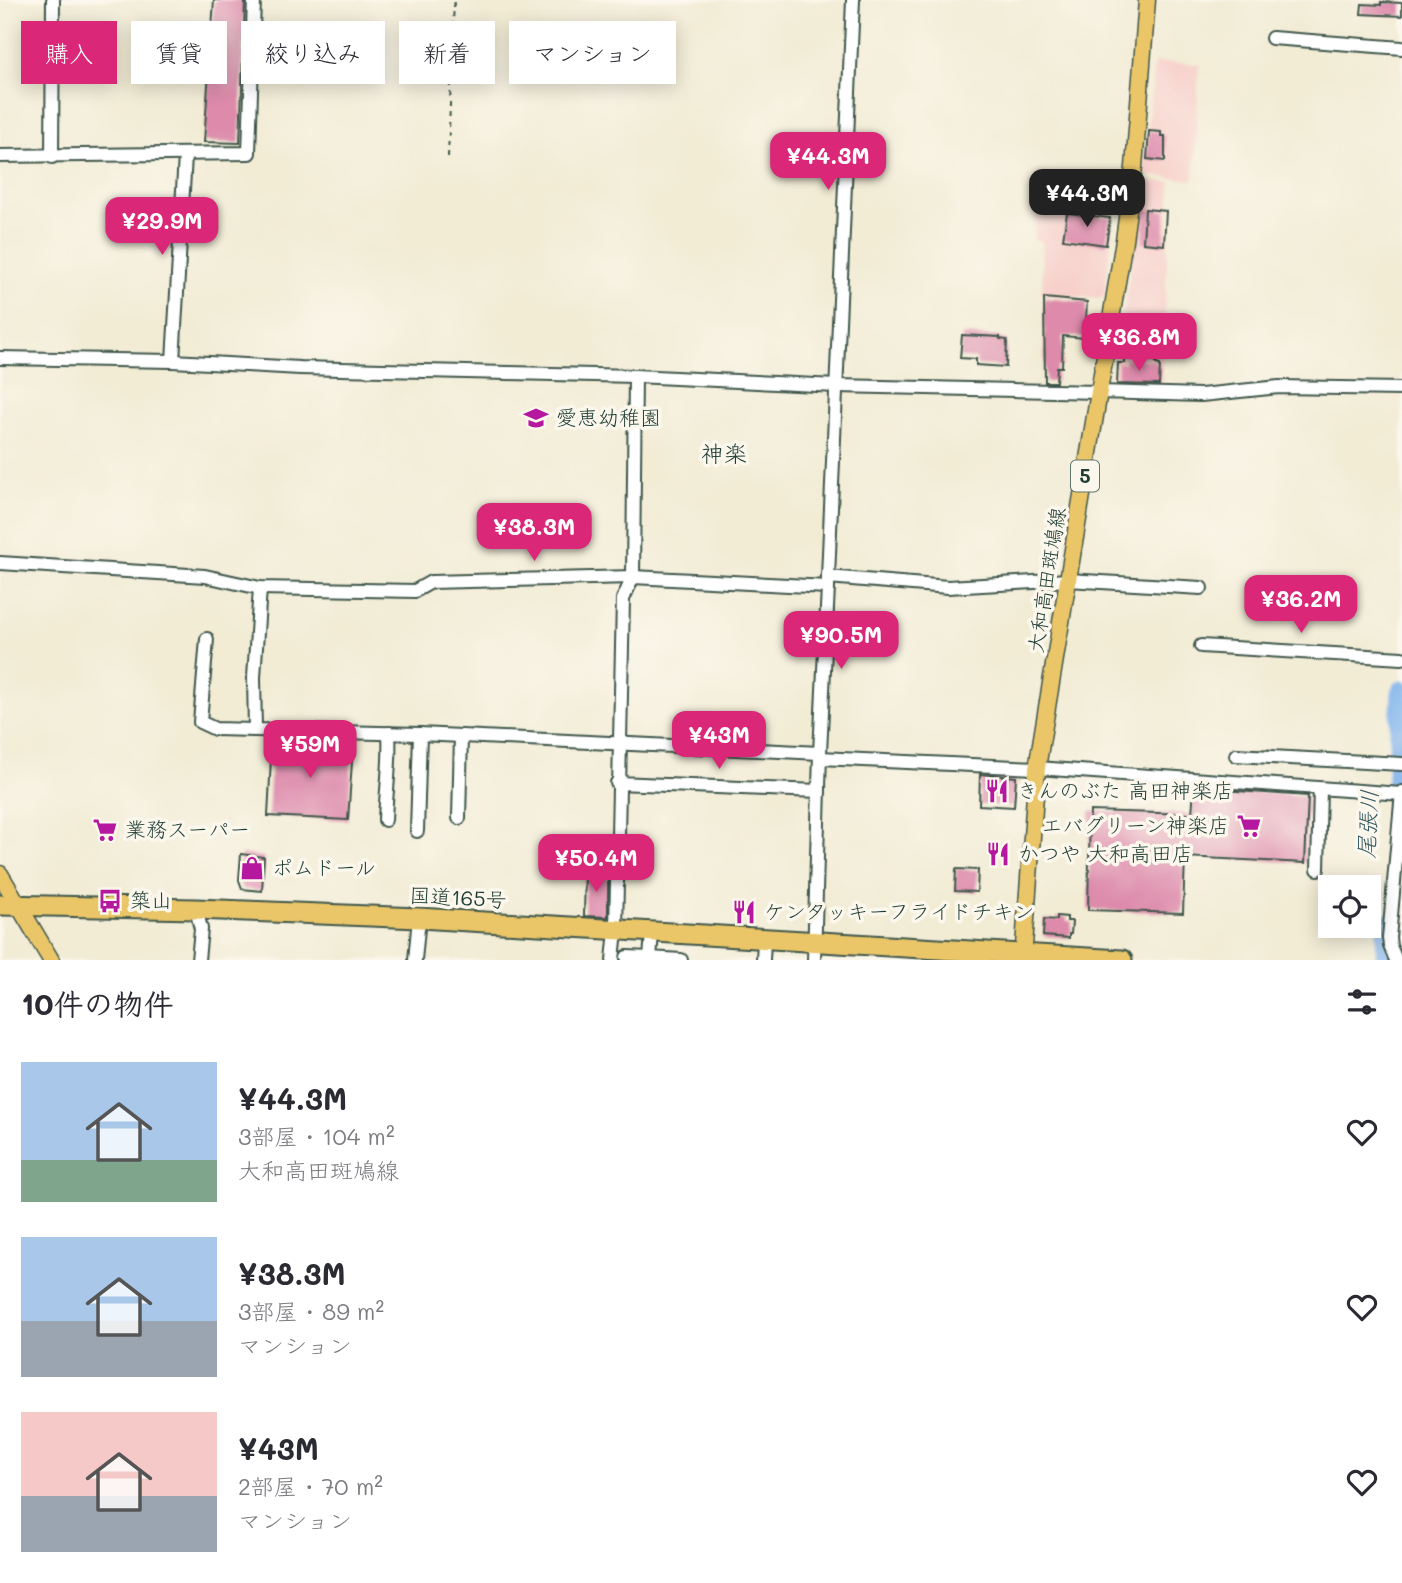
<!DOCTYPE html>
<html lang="ja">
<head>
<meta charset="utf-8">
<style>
  body { margin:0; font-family:Mali,"Klee One",sans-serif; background:#f2f2f3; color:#2b2b33; height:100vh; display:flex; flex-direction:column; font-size:26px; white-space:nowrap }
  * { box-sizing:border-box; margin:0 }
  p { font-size:23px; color:#7c7c81 }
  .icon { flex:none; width:38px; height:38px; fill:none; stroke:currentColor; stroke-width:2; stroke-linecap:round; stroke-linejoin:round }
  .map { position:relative; height:960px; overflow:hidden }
  .sheet { display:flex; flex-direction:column; background:#fff; flex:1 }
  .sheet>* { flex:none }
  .banner { position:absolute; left:21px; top:21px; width:700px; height:63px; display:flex; gap:14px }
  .fabs { position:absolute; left:1318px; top:875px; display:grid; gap:14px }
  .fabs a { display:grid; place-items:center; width:63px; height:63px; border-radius:0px; background:#fff; box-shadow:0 4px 18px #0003; font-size:35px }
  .price { position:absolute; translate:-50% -60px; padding:0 16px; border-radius:14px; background:#db2777; color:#fff; font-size:23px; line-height:46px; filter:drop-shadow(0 2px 4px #0008) }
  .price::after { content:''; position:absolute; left:50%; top:42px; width:21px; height:16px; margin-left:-10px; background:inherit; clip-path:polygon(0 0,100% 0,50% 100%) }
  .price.active { background:#222; color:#fff }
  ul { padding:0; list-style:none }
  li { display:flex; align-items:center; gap:21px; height:175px; padding:0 21px }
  li span { display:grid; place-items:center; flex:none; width:196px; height:140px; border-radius:0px; color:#555 }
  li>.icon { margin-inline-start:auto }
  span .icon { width:84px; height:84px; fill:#fffc; stroke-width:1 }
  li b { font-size:30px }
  h2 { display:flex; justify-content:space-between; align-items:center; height:84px; padding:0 21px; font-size:30px }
  .chip { padding:0 24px; border-radius:0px; background:#fff; box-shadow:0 4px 18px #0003; font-size:24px; line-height:63px }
  .chip.active { background:#db2777; color:#fff }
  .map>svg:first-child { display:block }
</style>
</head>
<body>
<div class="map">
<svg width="1402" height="960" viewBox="0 0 1402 960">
  <rect width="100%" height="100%" fill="#fbf7ec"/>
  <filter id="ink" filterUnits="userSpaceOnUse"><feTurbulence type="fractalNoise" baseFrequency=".0143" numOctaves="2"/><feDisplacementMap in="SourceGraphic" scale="14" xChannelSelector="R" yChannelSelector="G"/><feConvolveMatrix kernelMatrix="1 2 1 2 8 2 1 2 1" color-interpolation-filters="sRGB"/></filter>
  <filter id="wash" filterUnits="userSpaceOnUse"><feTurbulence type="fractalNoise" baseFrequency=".00686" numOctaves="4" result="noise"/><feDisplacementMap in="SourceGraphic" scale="28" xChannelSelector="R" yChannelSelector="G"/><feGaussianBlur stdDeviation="1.57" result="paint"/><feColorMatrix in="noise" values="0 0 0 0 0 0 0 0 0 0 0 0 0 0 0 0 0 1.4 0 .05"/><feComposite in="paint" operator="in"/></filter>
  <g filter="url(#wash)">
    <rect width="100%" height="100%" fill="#f2ecd5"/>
    <g fill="#f7d0cb">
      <polygon points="1154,62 1199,64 1194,180 1143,175"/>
      <polygon points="1037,172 1118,180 1104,298 1042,295 1042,241 1034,240"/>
      <polygon points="1142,180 1171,182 1161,388 1111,386 1135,244"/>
    </g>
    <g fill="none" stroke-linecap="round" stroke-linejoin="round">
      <g stroke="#7fb3ec" stroke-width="21">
        <polyline points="1396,815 1402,691"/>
        <polyline points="1386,960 1387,924"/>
      </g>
    </g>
    <g id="blocks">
      <g fill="#dd8aab">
        <polygon points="214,0 245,0 240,143 204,142"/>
        <polygon points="1381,2 1402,3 1402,16 1361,14 1362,4 1381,5"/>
        <polygon points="1149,131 1161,132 1161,136 1165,136 1165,161 1147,159"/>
        <polygon points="1145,209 1166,211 1164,245 1143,243"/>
        <polygon points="1067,213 1110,218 1106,245 1063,239"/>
        <polygon points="1044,298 1087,302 1085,338 1063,336 1062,367 1057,367 1056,382 1045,382"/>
        <polygon points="962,335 1000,337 1000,339 1007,340 1006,367 976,365 976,359 960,358"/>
        <polygon points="1124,359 1156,361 1156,364 1160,365 1159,385 1117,384 1118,363 1124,363"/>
        <polygon points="272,739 337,741 337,746 353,747 348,820 268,816"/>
        <polygon points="980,774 1016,777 1014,807 979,805"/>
        <polygon points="1194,788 1308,796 1305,863 1185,857 1183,913 1088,910 1090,811 1192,814"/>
        <polygon points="241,854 264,857 262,891 242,889 239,880"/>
        <polygon points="956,869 978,870 977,892 955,891"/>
        <polygon points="585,871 608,872 608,917 584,916"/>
        <polygon points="1057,916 1067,917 1067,921 1072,921 1071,934 1069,934 1069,938 1043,936 1044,919 1057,920"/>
      </g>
    </g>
  </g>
  <g filter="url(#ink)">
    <use href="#blocks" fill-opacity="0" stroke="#3f574c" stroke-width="2"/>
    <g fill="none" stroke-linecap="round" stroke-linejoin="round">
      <g stroke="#3f574c" stroke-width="16">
        <g id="minor">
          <polyline points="1272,38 1402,48"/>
          <polyline points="0,156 249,153 254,0"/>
          <polyline points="52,157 53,0"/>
          <polyline points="0,358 173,361 300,368 635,376 837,386 1099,392 1201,395 1279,387 1402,389"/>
          <polyline points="173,361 185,156"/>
          <polyline points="0,563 205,576 260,588 415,591 431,582 633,577 828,587 828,577 948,587 1068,580 1201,588"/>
          <polyline points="828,577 853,0"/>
          <polyline points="260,588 254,677 255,730 420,734 820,753"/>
          <polyline points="207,639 200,722 215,729 255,730"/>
          <polyline points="1201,646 1402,658"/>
          <polyline points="1236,755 1402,764"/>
          <polyline points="820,758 1037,768 1402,794"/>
          <polyline points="617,783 819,791"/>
          <polyline points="459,818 461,736"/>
          <path d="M385 820C386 791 391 762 389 733"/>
          <polyline points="417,831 420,734"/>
          <polyline points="1318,869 1320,789"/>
          <polyline points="196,909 201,929 198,960"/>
          <polyline points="652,933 650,958 681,960"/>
          <polyline points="627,957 650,958"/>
          <polyline points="415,960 419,918"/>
          <polyline points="613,960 616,930 623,599 633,577 635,376"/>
          <polyline points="763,960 764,940"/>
          <polyline points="814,960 820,753 828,587"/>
          <polyline points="1396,960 1390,946 1389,938 1402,792"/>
        </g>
      </g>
      <g stroke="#3f574c" stroke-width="19">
        <g id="major">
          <polyline points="0,874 51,960"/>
          <polyline points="1023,960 1037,768 1124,240 1134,167 1147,0"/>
        </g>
      </g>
      <g stroke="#3f574c" stroke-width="23">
        <polyline id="highway" points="0,905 196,909 419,918 1122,960"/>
      </g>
      <polyline stroke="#3f574c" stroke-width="2" stroke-dasharray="5 5" stroke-linecap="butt" points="448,157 454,0"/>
      <use href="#minor" stroke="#fff" stroke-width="12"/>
      <use href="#major" stroke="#eac669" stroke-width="16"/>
      <use href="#highway" stroke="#eac669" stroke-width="19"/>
    </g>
  </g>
  <defs>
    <g id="school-bare" transform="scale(1.89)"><path d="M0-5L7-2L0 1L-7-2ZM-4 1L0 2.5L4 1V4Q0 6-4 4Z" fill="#b5179e" stroke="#fbf7ec" stroke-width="2.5" paint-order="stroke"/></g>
    <g id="restaurant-bare" transform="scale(1.89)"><path d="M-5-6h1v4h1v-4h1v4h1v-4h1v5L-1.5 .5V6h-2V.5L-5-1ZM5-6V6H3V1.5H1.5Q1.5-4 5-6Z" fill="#b5179e" stroke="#fbf7ec" stroke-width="2.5" paint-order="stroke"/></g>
    <g id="supermarket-bare" transform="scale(1.89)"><path d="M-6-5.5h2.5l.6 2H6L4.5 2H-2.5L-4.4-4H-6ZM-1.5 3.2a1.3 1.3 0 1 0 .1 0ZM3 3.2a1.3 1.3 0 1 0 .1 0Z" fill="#b5179e" stroke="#fbf7ec" stroke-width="2.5" paint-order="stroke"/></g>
    <g id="shop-bare" transform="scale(1.89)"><path d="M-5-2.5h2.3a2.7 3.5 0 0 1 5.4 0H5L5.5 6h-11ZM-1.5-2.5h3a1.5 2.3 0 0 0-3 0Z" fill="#b5179e" stroke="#fbf7ec" stroke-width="2.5" paint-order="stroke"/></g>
    <g id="bus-bare" transform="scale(1.89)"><path d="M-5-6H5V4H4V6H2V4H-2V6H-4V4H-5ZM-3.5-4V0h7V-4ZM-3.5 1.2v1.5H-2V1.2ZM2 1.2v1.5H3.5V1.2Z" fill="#b5179e" stroke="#fbf7ec" stroke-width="2.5" paint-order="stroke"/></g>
  </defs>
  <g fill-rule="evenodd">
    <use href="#school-bare" x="536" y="418"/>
    <use href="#restaurant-bare" x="997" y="791"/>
    <use href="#supermarket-bare" x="1249" y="826"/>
    <use href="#supermarket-bare" x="105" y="830"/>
    <use href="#restaurant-bare" x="998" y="854"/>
    <use href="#shop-bare" x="252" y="868"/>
    <use href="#bus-bare" x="110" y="901"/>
    <use href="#restaurant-bare" x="744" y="912"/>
  </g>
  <g text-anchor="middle" stroke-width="7" stroke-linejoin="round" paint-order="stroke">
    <rect fill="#fbf7ec" stroke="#61756b" stroke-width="2" x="1071" y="460.5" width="28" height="31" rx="5"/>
    <g font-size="19" font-weight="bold" fill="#1f3d34">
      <text x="1085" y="483">5</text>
    </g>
    <g font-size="21" fill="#1f3d34" stroke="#fbf7ec" text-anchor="start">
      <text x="556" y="425">愛恵幼稚園</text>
      <text x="1017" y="798">きんのぶた 高田神楽店</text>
      <text x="1229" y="833" text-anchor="end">エバグリーン神楽店</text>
      <text x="125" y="837">業務スーパー</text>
      <text x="1018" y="861">かつや 大和高田店</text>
      <text x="272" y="875">ポムドール</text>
      <text x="130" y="908">築山</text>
      <text x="764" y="919">ケンタッキーフライドチキン</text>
    </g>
    <g font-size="21" fill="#1f3d34" stroke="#fbf7ec">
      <text transform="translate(1047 580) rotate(-81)" y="7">大和高田斑鳩線</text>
      <text transform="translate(458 898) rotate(3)" y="7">国道165号</text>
    </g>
    <g font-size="23" fill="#1f3d34" stroke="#fbf7ec">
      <text x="724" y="462">神楽</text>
    </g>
    <g font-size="23" font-style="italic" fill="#375a62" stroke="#fbf7ec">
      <text transform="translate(1368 824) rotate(-87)" y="8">尾張川</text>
    </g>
  </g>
</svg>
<div class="fabs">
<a><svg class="icon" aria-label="locate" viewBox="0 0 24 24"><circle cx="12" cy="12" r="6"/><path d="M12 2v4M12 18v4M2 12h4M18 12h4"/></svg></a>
</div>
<b class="price" style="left:828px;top:192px">¥44.3M</b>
<b class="price active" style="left:1087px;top:229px">¥44.3M</b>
<b class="price" style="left:162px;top:257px">¥29.9M</b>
<b class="price" style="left:1139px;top:373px">¥36.8M</b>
<b class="price" style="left:534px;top:563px">¥38.3M</b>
<b class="price" style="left:1301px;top:635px">¥36.2M</b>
<b class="price" style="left:841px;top:671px">¥90.5M</b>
<b class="price" style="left:719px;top:771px">¥43M</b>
<b class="price" style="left:310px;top:780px">¥59M</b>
<b class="price" style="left:596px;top:894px">¥50.4M</b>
<div class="banner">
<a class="chip active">購入</a>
<a class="chip">賃貸</a>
<a class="chip">絞り込み</a>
<a class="chip">新着</a>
<a class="chip">マンション</a>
</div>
</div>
<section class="sheet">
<h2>10件の物件<svg class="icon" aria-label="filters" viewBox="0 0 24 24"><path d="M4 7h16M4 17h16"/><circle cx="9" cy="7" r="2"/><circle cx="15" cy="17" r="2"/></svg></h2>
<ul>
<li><span style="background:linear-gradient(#a9c7e8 70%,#7fa58c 0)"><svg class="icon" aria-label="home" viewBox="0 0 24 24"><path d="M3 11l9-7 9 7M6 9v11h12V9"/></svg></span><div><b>¥44.3M</b><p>3部屋 · 104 m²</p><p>大和高田斑鳩線</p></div><svg class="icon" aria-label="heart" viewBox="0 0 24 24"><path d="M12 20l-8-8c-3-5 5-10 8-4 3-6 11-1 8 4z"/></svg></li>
<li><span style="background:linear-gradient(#a9c7e8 60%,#9aa5b1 0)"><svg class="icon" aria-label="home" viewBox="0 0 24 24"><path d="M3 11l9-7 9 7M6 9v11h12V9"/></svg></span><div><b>¥38.3M</b><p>3部屋 · 89 m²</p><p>マンション</p></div><svg class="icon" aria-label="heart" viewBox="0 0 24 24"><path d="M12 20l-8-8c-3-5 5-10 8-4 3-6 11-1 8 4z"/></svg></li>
<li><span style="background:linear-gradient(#f6c9c9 60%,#9aa5b1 0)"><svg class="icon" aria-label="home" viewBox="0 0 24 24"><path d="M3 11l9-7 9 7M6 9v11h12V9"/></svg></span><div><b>¥43M</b><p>2部屋 · 70 m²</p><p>マンション</p></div><svg class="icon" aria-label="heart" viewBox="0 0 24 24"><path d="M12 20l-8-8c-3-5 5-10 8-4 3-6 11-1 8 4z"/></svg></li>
</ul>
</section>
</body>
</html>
